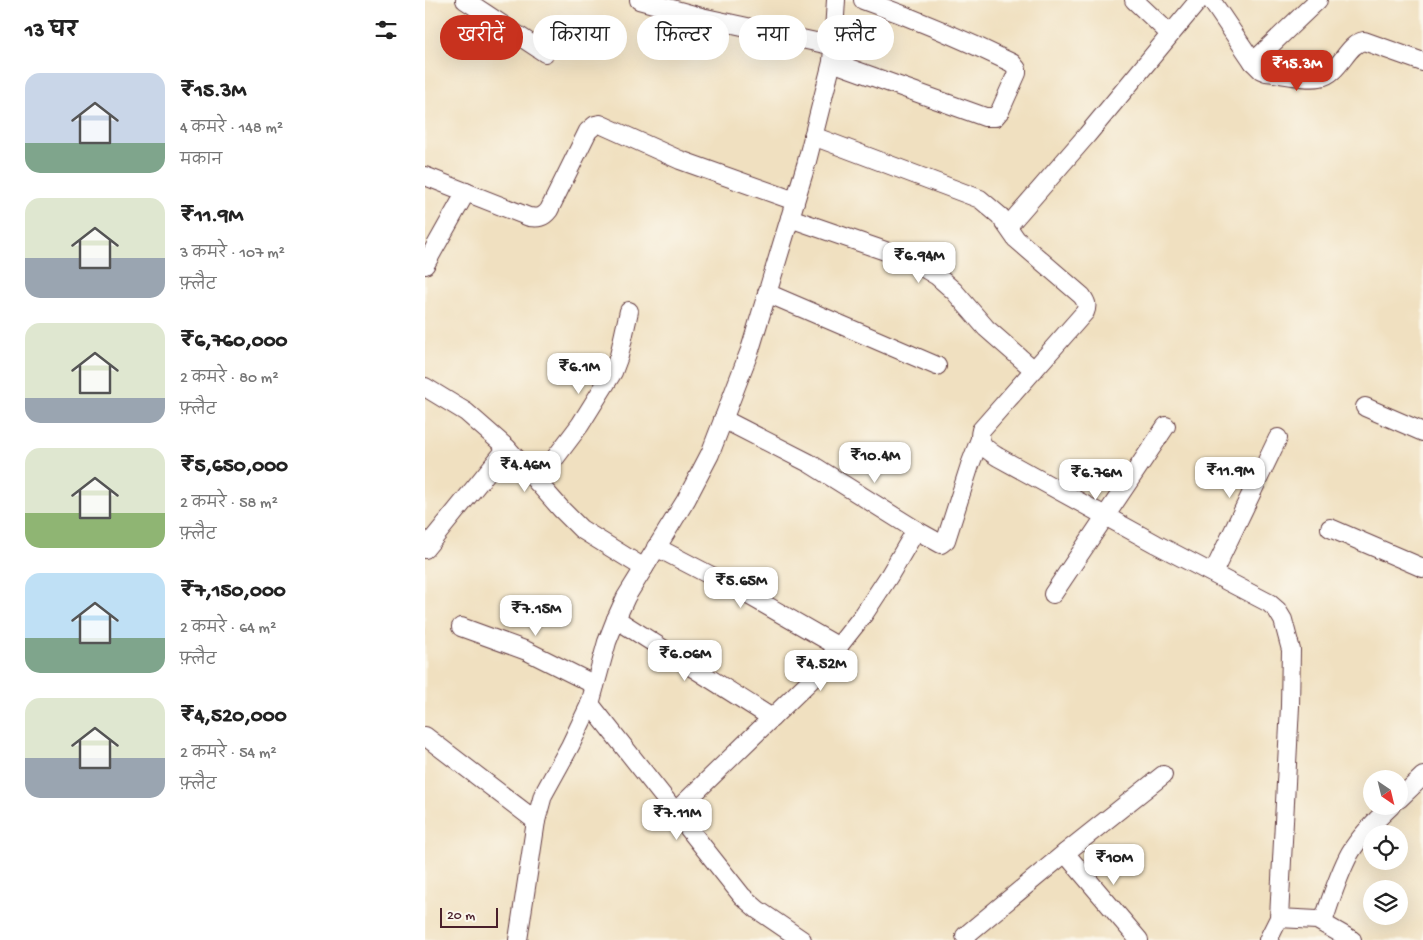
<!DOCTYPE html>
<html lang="hi">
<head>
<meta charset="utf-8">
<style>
  body { margin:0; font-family:"Gochi Hand","Playpen Sans Deva",sans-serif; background:#f2f2f2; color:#222; height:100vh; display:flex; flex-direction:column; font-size:19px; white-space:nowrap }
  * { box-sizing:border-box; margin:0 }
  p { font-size:16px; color:#767676 }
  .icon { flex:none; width:28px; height:28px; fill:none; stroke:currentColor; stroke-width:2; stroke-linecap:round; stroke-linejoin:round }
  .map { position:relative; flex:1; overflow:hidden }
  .details { display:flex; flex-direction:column; background:#fff; width:425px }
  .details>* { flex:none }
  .banner { position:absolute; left:15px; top:15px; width:475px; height:45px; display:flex; gap:10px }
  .needle { width:32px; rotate:145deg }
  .buttons { position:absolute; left:938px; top:770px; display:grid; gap:10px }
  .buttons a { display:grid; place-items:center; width:45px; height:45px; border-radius:50%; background:#fff; box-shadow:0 5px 20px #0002; font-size:25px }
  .scale { position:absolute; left:15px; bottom:12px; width:58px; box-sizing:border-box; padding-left:5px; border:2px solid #4a1f2b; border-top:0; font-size:14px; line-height:18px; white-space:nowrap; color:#4a1f2b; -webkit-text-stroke:4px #fbf7ec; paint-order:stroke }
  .price { position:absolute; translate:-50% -42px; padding:0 11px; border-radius:10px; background:#fff; color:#222; font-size:16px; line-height:32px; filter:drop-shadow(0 1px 2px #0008) }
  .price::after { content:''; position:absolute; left:50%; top:30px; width:15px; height:11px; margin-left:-8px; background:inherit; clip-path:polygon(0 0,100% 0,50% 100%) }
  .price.current { background:#c8321e; color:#fff }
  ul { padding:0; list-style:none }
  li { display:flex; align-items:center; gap:15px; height:125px; padding:0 25px }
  li span { display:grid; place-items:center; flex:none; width:140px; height:100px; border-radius:15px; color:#555 }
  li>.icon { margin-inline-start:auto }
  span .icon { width:60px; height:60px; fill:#fffc; stroke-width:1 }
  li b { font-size:21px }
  h2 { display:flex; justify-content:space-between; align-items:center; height:60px; padding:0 25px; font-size:21px }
  .tag { padding:0 18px; border-radius:22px; background:#fff; box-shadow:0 5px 20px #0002; font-size:18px; line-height:45px }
  .tag.current { background:#c8321e; color:#fff }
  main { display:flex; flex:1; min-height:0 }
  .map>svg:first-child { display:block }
</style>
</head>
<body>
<main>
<section class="details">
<h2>13 घर<svg class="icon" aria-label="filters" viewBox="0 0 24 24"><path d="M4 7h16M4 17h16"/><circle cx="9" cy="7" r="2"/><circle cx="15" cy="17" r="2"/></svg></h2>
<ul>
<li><span style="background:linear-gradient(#c9d6e8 70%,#7fa58c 0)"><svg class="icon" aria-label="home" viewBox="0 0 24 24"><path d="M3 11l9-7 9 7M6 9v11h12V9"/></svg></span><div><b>₹15.3M</b><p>4 कमरे · 148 m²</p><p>मकान</p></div></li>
<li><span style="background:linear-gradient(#dfe7d0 60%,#9aa5b1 0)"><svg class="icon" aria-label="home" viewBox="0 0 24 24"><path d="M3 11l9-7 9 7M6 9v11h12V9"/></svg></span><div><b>₹11.9M</b><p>3 कमरे · 107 m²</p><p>फ़्लैट</p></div></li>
<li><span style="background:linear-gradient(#dfe7d0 75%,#9aa5b1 0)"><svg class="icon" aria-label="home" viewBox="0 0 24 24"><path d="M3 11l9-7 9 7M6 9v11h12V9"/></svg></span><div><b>₹6,760,000</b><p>2 कमरे · 80 m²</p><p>फ़्लैट</p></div></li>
<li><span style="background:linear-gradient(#dfe7d0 65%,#8fb573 0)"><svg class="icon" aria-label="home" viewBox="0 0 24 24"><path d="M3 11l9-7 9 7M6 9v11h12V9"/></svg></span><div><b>₹5,650,000</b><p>2 कमरे · 58 m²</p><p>फ़्लैट</p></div></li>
<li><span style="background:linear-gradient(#bfe0f5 65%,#7fa58c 0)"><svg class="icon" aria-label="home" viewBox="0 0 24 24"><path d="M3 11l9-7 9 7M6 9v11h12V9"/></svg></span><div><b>₹7,150,000</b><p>2 कमरे · 64 m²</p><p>फ़्लैट</p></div></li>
<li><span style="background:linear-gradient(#dfe7d0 60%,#9aa5b1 0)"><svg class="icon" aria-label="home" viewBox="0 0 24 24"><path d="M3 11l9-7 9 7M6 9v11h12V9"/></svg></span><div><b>₹4,520,000</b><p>2 कमरे · 54 m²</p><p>फ़्लैट</p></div></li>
</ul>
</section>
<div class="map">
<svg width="998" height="940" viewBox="0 0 998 940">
  <rect width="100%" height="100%" fill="#fbf7ec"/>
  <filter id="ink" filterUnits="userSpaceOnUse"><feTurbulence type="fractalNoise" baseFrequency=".02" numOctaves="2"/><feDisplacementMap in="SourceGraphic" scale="10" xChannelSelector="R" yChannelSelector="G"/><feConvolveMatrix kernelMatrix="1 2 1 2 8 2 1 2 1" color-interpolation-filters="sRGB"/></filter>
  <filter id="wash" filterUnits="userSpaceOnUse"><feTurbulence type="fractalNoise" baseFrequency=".0096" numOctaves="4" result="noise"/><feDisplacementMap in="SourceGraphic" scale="20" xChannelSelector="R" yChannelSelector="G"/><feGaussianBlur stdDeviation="1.12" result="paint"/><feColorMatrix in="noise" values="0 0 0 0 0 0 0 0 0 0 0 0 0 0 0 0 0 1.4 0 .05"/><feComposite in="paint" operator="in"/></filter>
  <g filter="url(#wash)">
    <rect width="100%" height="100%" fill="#f0e0c0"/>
  </g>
  <g filter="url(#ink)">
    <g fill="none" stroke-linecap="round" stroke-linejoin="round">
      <g stroke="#633c41" stroke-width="20">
        <g id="street">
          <polyline points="40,0 120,53"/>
          <polyline points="214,0 276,17 409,46"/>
          <polyline points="709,0 745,34"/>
          <path d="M786 0 828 62 836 70 841 72C854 73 882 80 895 77 916 73 921 44 939 41L998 62"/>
          <path d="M407 62 560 117H570L575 111 592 73V69L587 63C538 39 489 18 438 0"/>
          <polyline points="828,62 893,0"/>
          <path d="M388 136 555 199 575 216 591 239 657 296C661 302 663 305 660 312L556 430C552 444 562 450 573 457L731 544 844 603 852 610 858 620 866 650 865 706 854 918 843 940"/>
          <path d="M0 176 104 217C113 218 118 218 124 210L163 131 170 125 175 124 255 160 370 201"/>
          <polyline points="365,218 469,254 492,264 512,276 529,291 561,328 609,370"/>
          <polyline points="583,226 662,135 774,0"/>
          <polyline points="0,265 41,192"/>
          <polyline points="342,293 512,366"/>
          <polyline points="0,387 41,412 82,448 137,510 156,529 219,568"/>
          <polyline points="940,407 998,432"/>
          <polyline points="298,419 384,463 491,530 516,544 521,540 545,465 555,439"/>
          <polyline points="112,482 155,425 188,372 194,356 204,311"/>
          <polyline points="905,528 998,568"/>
          <polyline points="231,547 325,596 414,647"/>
          <polyline points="0,549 82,448"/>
          <polyline points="788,573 853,438"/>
          <polyline points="628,594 741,426"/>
          <polyline points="191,619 347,718"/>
          <polyline points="36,627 102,651 170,685"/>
          <polyline points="165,704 317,896 333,910 377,940"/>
          <polyline points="0,736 111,821"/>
          <polyline points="974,799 998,776"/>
          <polyline points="250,812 391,675 439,614 464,576 491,530"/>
          <polyline points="640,853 714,940"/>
          <polyline points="854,918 892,920 927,940"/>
          <path d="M898 922C906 899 913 875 925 853 935 836 951 820 966 806"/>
          <polyline points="540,936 640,853 738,775"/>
          <polyline points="93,940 111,821 118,795 145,746 165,704 182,642 191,619 201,597 261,500 285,454 325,350 381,165 407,62 411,0"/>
        </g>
      </g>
      <use href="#street" stroke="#fff" stroke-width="18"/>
    </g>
  </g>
</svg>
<div class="buttons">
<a><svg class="needle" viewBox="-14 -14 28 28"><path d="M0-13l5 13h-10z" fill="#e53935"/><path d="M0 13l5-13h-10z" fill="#767676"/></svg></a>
<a><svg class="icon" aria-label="locate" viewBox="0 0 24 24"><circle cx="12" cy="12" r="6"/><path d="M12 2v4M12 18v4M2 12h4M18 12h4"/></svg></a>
<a><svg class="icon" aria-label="layers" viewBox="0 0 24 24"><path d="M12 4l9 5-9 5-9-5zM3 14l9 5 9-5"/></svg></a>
</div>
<div class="scale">20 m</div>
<b class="price current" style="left:872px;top:92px">₹15.3M</b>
<b class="price" style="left:494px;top:284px">₹6.94M</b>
<b class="price" style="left:154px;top:395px">₹6.1M</b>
<b class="price" style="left:450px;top:484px">₹10.4M</b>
<b class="price" style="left:100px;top:493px">₹4.46M</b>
<b class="price" style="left:805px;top:499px">₹11.9M</b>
<b class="price" style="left:671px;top:501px">₹6.76M</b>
<b class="price" style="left:316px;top:609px">₹5.65M</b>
<b class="price" style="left:111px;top:637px">₹7.15M</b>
<b class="price" style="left:260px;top:682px">₹6.06M</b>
<b class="price" style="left:396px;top:692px">₹4.52M</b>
<b class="price" style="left:252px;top:841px">₹7.11M</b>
<b class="price" style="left:689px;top:886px">₹10M</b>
<div class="banner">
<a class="tag current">खरीदें</a>
<a class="tag">किराया</a>
<a class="tag">फ़िल्टर</a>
<a class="tag">नया</a>
<a class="tag">फ़्लैट</a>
</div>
</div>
</main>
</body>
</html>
